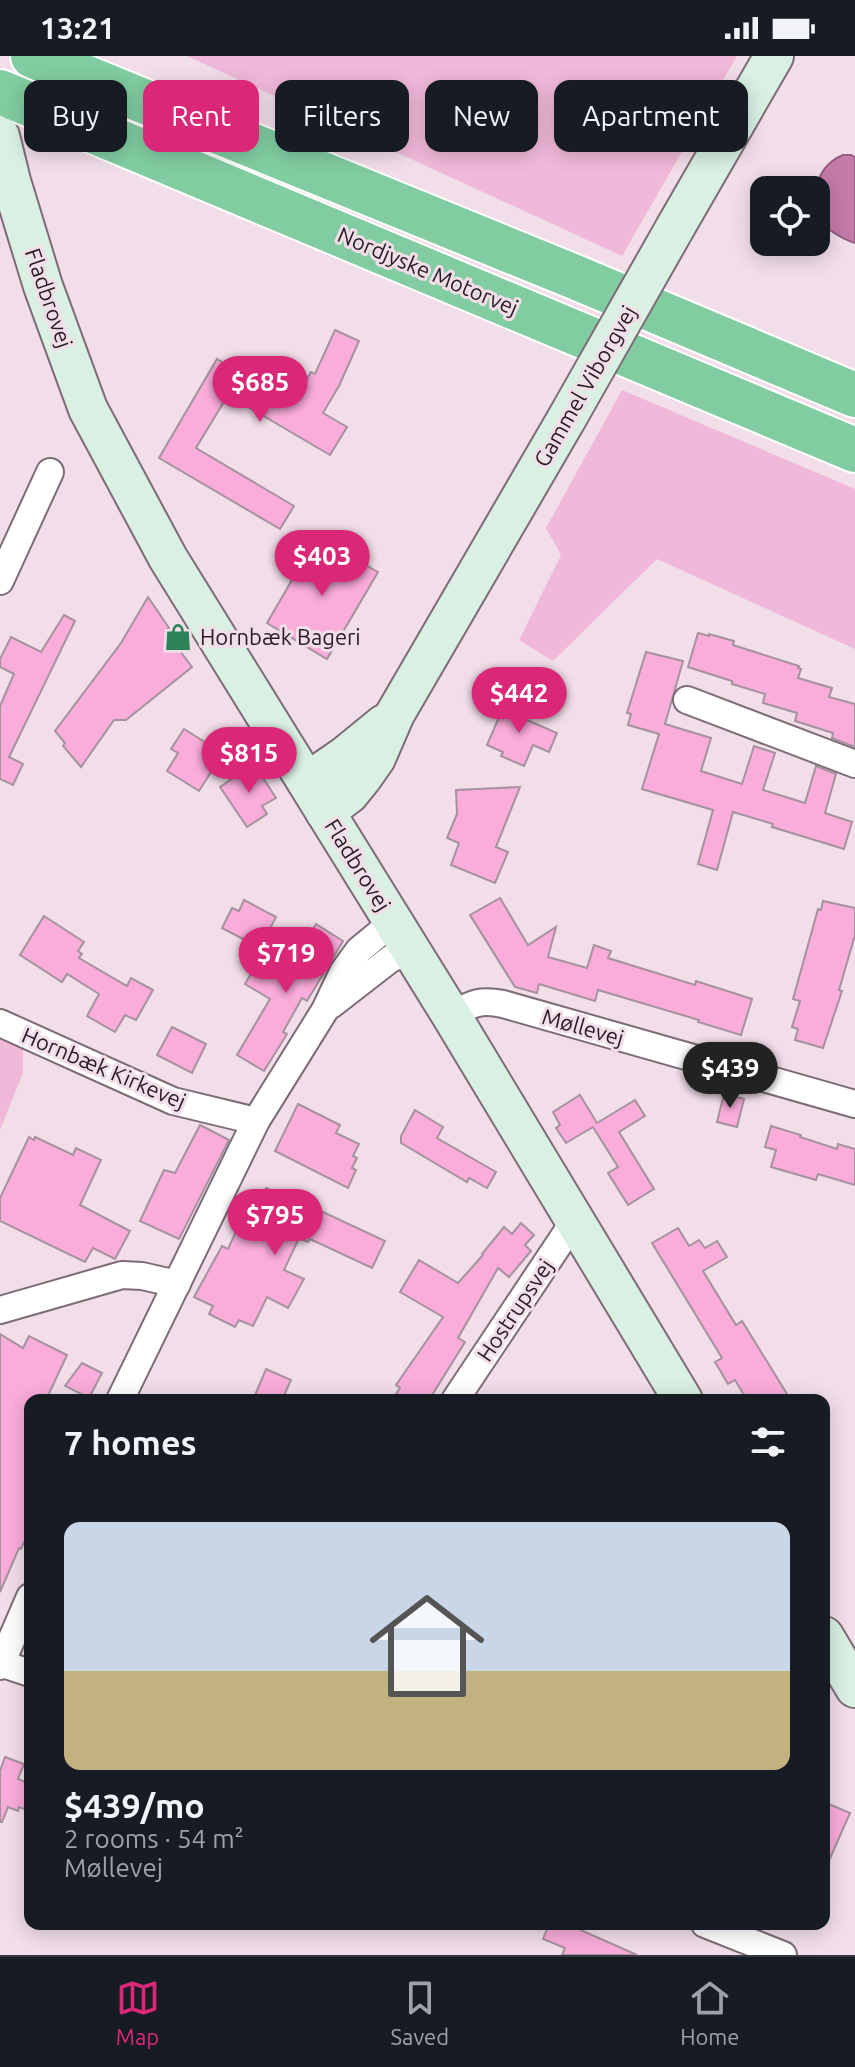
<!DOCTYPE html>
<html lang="en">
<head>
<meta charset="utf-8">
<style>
  body { margin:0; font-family:Ubuntu,sans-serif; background:#242831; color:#f1f3f6; height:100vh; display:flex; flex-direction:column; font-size:30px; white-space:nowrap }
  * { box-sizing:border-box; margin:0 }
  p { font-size:26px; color:#9ea1a6 }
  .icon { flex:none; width:44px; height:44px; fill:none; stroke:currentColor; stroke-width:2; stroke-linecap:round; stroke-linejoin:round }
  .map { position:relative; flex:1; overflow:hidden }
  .sheet { position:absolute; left:24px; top:1338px; width:806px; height:536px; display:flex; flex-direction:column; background:#171b24; border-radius:16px; box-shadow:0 4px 20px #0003 }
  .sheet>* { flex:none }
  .top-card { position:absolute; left:24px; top:24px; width:808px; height:72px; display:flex; gap:16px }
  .tools { position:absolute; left:750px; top:120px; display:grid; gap:16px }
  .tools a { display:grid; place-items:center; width:80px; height:80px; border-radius:16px; background:#171b24; box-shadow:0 4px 20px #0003; font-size:40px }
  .price { position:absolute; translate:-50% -68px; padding:0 18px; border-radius:28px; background:#db2777; color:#fff; font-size:26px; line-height:52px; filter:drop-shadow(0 2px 4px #0008) }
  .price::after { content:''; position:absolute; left:50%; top:48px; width:24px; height:18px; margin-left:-12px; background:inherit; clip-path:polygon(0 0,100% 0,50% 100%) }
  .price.selected { background:#222; color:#fff }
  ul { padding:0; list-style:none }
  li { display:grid; align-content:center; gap:16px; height:424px; padding:0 40px }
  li+li { border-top:2px solid #363941 }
  li span { display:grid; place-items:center; height:248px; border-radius:16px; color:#555 }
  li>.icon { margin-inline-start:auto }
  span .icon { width:144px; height:144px; fill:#fffc; stroke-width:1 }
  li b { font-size:34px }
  h2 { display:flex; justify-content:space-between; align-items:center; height:96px; padding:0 40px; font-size:34px }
  .pill { padding:0 28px; border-radius:16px; background:#171b24; box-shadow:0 4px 20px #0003; font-size:28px; line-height:72px }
  .pill.selected { background:#db2777; color:#fff }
  .status { display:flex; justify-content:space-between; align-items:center; height:56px; padding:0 40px; background:#171b24; direction:ltr }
  .status svg { height:22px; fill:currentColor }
  .tabs { display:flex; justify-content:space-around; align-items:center; height:112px; border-top:2px solid #363941; background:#171b24; font-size:22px; color:#9ea1a6 }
  .tabs a { display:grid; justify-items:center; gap:4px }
  .tabs .selected { color:#db2777 }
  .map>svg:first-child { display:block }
</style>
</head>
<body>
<div class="status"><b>13:21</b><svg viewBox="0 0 49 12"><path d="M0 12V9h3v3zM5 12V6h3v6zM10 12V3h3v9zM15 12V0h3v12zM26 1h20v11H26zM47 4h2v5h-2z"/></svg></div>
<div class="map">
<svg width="855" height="1899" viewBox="0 0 855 1899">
  <rect width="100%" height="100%" fill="#f2dee9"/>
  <g fill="#f0b9d9">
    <polygon points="187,0 737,0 622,200"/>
    <polygon points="622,334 855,433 855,593 657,503 553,605 519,584 561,499 546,472"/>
    <polygon points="0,980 23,991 23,1017 0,1074"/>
  </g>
  <path fill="#c57ba9" stroke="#955f80" stroke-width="2" d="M843 99H851L855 101V187C845 184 821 171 817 161 814 154 816 142 816 134H814C820 118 826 106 843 99Z"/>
  <g fill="#faacdb" stroke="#a4929c" stroke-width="2">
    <polygon points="335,274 359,285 339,330 323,357 347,371 330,399 228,339 196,392 294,450 280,473 159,402 217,303 238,316 241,308 296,341 311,316 315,318"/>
    <polygon points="317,481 378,516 327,603 267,567"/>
    <polygon points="148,541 169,572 165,575 192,611 126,664 114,664 81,711 63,690 65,687 55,675 121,587"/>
    <polygon points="64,559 75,565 9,701 23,708 13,729 0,723 0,650 14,618 0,611 0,603 11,581 41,596"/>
    <polygon points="698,577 709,580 709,578 734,585 733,589 799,610 798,612 801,613 798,622 832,632 829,641 855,648 855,691 832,682 833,677 795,665 797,657 763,647 765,638 732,628 732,625 688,611"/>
    <polygon points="646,596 683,605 665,668 711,682 701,715 742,728 754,690 775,697 763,734 805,747 816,710 836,718 825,757 852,766 844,793 772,771 773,768 733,756 717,814 698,808 713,754 642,733 659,678 628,669 631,658 627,657"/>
    <polygon points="506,645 524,653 520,661 557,677 549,696 533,689 524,710 501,700 503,696 487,689"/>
    <polygon points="184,673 216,693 206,708 213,713 199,735 167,715 178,697 171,693"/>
    <polygon points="254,708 276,742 262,750 267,758 247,771 220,731"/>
    <polygon points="520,731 496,791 508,796 495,827 451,809 459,787 447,782 457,758 456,734"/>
    <polygon points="500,842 528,889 556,871 548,901 587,912 594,889 611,895 608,902 695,929 696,925 752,943 741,979 698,966 699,964 598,934 595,945 539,928 537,937 515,931 470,859"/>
    <polygon points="244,844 276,861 260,892 222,872 232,852 239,855"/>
    <polygon points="823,845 855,852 855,879 839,934 842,935 823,992 795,984 798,973 792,971 800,945 793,943 818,853 821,854"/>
    <polygon points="44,860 84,886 78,895 82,898 79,902 127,930 131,922 153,934 136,964 125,959 115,976 87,960 99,938 67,918 62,926 20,899"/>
    <polygon points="316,868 343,885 307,945 302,942 283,976 287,978 264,1015 237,999 270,943 245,928 257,908 282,923"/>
    <polygon points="172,971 206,988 192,1017 157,999"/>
    <polygon points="724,1038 744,1043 737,1071 717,1066"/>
    <polygon points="580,1039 597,1067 635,1044 645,1060 619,1076 654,1133 628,1149 608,1117 618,1111 593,1071 566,1087 556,1072 560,1069 553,1056"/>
    <polygon points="298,1048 340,1069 336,1077 359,1088 353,1100 357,1102 352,1112 356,1114 348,1132 275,1095"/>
    <polygon points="415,1054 443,1071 437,1082 496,1116 487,1132 469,1122 467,1126 401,1087 401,1080"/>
    <polygon points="200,1069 229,1084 179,1183 140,1165 164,1114 175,1117"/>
    <polygon points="771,1070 801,1079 800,1081 837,1093 838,1088 855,1093 855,1129 818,1118 816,1124 771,1111 776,1094 765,1091"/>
    <polygon points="29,1081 34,1084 35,1081 73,1099 76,1092 101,1104 80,1149 130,1175 115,1203 93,1192 85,1206 0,1165 0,1142"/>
    <polygon points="266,1132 275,1136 276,1134 385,1185 372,1212 310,1183 308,1186 299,1182 284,1214 304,1223 288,1252 267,1241 253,1270 239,1264 235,1271 209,1258 213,1250 194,1241 222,1190 228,1193 238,1171 246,1175"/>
    <polygon points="521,1167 534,1179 525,1189 531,1195 509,1221 498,1212 458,1282 465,1286 429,1344 392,1344 400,1332 396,1329 443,1261 400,1236 419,1204 458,1227 483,1199 482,1198 504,1171 512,1178"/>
    <polygon points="678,1172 689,1190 699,1184 705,1192 717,1185 727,1201 703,1215 736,1269 742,1265 787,1338 777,1344 747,1344 735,1324 728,1328 715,1306 722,1302 652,1187"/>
    <polygon points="0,1278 23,1292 29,1280 67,1299 46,1344 30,1344 30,1474 21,1493 19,1492 0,1536"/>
    <polygon points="82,1307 102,1317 89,1342 65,1330"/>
    <polygon points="266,1313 291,1324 282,1344 253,1344"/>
    <polygon points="5,1701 24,1708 18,1723 30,1728 30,1755 19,1751 18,1755 8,1751 2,1766 0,1766 0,1715"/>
    <polygon points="824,1746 850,1757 824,1816"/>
    <polygon points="549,1868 578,1868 576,1872 637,1899 562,1899 565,1892 543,1883"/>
  </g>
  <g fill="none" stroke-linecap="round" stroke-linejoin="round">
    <g stroke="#7d6c76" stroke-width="30">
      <g id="minor">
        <polyline points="0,525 50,416"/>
        <polyline points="687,644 855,708"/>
        <polyline points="331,949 389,904 409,892"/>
        <path d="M451 959C472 948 479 943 503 948L855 1048"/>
        <polyline points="0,967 173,1045 256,1065"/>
        <polyline points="0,1254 122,1219 142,1220 177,1228"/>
        <polyline points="120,1344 256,1065 325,954 343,916 359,894 393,866"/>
        <polyline points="455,1344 575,1164"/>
        <polyline points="0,1607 30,1617"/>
        <polyline points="0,1610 30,1541"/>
        <polyline points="705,1868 783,1899"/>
      </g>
    </g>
    <g stroke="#7d6c76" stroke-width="42">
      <g id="secondary">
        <polyline points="0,80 11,125 43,230 88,353 168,502 451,959 683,1344"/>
        <polyline points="676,170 774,0"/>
        <polyline points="307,726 346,699 384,668"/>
        <polyline points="325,756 349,738 362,722 376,702 395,658 567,362"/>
        <polyline points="824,1580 855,1632"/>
      </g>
    </g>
    <g stroke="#fff" stroke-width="48">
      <g id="motorway">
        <polyline points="33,0 582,224 855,339"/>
        <polyline points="0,36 855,394"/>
      </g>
    </g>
    <use href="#minor" stroke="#fff" stroke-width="26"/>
    <use href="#secondary" stroke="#d9f0e3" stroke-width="38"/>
    <use href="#motorway" stroke="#81cda1" stroke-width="44"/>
    <g stroke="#7d6c76" stroke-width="42" stroke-linecap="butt">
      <polyline id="secondary-bridge" points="567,362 676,170"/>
    </g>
    <use href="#secondary-bridge" stroke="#d9f0e3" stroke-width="38"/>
  </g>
  <defs>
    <g id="shop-bare" transform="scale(2.16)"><path d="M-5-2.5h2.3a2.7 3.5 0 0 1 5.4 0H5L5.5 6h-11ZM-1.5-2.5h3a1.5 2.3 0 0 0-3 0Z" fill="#2b8357" stroke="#f2dee9" stroke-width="2.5" paint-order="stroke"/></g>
  </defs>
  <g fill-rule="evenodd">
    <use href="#shop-bare" x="178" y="581"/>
  </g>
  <g text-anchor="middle" stroke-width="6" stroke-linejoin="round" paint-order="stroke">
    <g font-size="22" fill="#251e22" stroke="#f2dee9">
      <text transform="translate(428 215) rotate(23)" y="8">Nordjyske Motorvej</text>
      <text transform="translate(49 242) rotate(71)" y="8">Fladbrovej</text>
      <text transform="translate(585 330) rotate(-60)" y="8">Gammel Viborgvej</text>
      <text transform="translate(358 809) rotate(58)" y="8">Fladbrovej</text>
      <text transform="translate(583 971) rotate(16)" y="8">Møllevej</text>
      <text transform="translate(104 1012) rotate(23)" y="8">Hornbæk Kirkevej</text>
      <text transform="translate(515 1254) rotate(-56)" y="8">Hostrupsvej</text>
    </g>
    <g font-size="22" fill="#251e22" stroke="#f2dee9" text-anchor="start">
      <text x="200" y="589">Hornbæk Bageri</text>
    </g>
  </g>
</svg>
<div class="tools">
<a><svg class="icon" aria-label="locate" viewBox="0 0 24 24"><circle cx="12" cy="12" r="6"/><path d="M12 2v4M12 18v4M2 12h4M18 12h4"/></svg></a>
</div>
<b class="price" style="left:260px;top:368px">$685</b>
<b class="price" style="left:322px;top:542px">$403</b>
<b class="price" style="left:519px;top:679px">$442</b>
<b class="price" style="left:249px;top:739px">$815</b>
<b class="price" style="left:286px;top:939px">$719</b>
<b class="price selected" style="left:730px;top:1054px">$439</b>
<b class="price" style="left:275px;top:1201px">$795</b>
<div class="top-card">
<a class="pill">Buy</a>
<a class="pill selected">Rent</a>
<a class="pill">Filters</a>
<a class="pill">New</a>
<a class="pill">Apartment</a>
</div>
<section class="sheet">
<h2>7 homes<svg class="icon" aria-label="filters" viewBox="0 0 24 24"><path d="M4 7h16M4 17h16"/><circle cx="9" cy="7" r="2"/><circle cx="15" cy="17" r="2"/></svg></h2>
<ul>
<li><span style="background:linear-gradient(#c9d6e8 60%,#c2b280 0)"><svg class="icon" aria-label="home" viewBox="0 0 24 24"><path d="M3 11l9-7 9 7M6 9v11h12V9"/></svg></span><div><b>$439/mo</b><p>2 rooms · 54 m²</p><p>Møllevej</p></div></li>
</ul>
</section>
</div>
<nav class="tabs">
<a class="selected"><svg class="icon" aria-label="map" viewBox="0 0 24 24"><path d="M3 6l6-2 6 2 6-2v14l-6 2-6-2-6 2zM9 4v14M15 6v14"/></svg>Map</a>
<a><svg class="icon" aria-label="saved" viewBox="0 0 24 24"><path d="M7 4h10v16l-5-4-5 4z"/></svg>Saved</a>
<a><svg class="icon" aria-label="home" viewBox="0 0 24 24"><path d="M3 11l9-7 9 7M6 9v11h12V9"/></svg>Home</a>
</nav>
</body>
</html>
